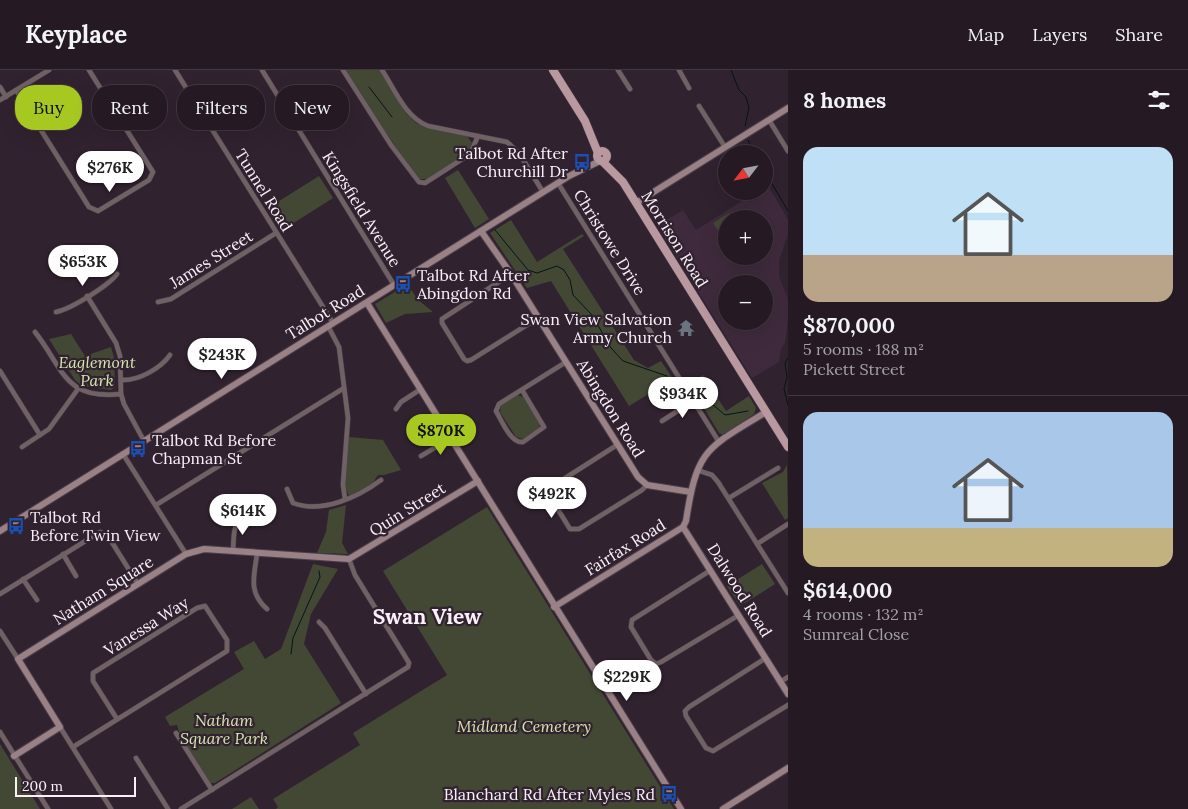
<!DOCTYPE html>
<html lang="en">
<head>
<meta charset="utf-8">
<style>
  body { margin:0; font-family:Lora,serif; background:#2d232c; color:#f1f3f6; height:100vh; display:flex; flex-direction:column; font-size:19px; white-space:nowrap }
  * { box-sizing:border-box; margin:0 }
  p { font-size:16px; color:#a3a1a6 }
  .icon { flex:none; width:28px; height:28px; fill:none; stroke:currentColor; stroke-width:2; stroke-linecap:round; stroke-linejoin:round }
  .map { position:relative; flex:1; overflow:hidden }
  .sheet { display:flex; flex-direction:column; background:#251a24; width:400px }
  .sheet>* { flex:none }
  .guide { position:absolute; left:15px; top:15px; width:475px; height:45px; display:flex; gap:10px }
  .needle { width:32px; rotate:238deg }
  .fabs { position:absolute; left:718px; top:75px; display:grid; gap:10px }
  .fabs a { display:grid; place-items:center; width:55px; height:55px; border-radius:50%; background:#251a24; box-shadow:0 5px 20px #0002,0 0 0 1px #423841; font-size:25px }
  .scale { position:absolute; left:15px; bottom:12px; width:121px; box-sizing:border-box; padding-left:5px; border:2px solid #fbf0f9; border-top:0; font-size:14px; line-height:18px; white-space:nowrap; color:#fbf0f9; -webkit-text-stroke:4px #312230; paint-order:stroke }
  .price { position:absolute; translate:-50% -42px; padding:0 11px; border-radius:18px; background:#fff; color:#222; font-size:16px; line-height:32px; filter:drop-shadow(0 1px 2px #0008) }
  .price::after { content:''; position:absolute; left:50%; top:30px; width:15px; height:11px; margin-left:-8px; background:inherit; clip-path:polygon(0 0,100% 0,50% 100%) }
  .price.selected { background:#a6c821; color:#111 }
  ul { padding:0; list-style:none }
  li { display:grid; align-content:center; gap:10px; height:265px; padding:0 15px }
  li+li { border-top:1px solid #423841 }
  li span { display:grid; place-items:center; height:155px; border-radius:15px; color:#555 }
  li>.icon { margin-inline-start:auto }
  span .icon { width:90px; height:90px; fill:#fffc; stroke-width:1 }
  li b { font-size:21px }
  h2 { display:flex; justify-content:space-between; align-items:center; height:60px; padding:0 15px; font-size:21px }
  .tag { padding:0 18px; border-radius:20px; background:#251a24; box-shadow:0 5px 20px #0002,0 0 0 1px #423841; font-size:18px; line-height:45px }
  .tag.selected { background:#a6c821; color:#111 }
  header { display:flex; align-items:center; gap:30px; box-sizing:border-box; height:70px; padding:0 25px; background:#251a24; border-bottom:1px solid #423841 }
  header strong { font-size:24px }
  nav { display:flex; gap:28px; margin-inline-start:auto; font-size:18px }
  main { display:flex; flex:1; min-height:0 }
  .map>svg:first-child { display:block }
</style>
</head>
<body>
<header>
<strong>Keyplace</strong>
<nav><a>Map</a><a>Layers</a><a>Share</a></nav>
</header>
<main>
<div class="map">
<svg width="788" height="739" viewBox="0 0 788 739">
  <rect width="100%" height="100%" fill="#312230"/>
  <path fill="#3e2a3c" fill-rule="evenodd" d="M768 115 788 150V164L779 191V206L788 229V249L785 273 781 279 779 292 752 308 657 156 683 140 696 160 758 121H764V118ZM726 149H764V186H726ZM726 214H764V251H726Z"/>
  <g fill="#434834">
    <polygon points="343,0 380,0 406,43 416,53 427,58 467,66 472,73 468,83 428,109 418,109"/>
    <polygon points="458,100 489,149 475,158 445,108"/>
    <polygon points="319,106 333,128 281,161 268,138"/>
    <polygon points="729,143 733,149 726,149 726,166 723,168 713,153"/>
    <polygon points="511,150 537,192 582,164 584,166 563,179 634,290 648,298 661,291 673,309 629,336 551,211 527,218 490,163"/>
    <polygon points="408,214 417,229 433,242 405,244 386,253 375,234"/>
    <polygon points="71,264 85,286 111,277 114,288 115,317 111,320 82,316 75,310 49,269"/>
    <polygon points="703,305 726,341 749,326 756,338 754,344 723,365 719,363 689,313"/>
    <polygon points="517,325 524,327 540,354 539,359 523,369 516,367 500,342 501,335"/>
    <polygon points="349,367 383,370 401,400 384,405 378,405 372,414 349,426 344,415"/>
    <polygon points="787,395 788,448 785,450 762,413 783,402"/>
    <polygon points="346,435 342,473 348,484 317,483 326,462 329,440"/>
    <polygon points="487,437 674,739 276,739 278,737 273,729 360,675 353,663 447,605 383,501"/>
    <polygon points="313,494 338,499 311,544 304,574 341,633 215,713 209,713 181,668 177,655 170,656 165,647 244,599 234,582 254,571 265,589 281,579"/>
    <polygon points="762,494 775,514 740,536 727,516"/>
    <polygon points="0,674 40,739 0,739"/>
    <polygon points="251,727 259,739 232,739"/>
  </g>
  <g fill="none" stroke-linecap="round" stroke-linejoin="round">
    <g stroke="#021517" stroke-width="1">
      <polyline points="731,0 739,20 746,27 749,38 745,56"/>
      <polyline points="369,17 392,47"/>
      <polyline points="748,70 754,84"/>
      <polyline points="764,100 788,141"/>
      <polyline points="495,160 528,200 537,203 557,196 564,200 570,210 573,225 592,245 611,278 623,291 667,306"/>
      <polyline points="788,288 785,293 787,307 784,319 788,335"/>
      <polyline points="692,317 725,345 748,341"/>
      <polyline points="291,584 293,568 320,507 319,501"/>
    </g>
    <g stroke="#4d3f4c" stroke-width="5.5">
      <g id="street">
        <polyline points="175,0 333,253"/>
        <polyline points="262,0 394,215"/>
        <polyline points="343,0 391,75 419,112 425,113 470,84 478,66"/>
        <path d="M382 0C395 20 405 47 428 56L507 72 519 83 543 122"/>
        <polyline points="618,0 630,19"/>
        <polyline points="679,0 689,18"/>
        <polyline points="0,17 6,27"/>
        <polyline points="16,20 89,137 98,141 149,110 153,102 89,0"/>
        <polyline points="0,30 49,0"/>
        <polyline points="699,36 725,77"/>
        <polyline points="769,50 788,81"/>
        <polyline points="558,113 719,372"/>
        <polyline points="511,204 442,249 442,253 464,289 467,291 471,290 538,248"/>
        <polyline points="87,226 116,273 120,286 121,324 124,334 144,371"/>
        <polyline points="158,232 171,229 276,163"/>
        <path d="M56 242C71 239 108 216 117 204"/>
        <polyline points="328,256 339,277 348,348 343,415 345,429"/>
        <path d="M35 262C64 299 64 330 121 324"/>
        <polyline points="0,301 40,365"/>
        <path d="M121 310C138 311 160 299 170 285"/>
        <path d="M522 320 544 357 523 372C511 374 502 351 496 341L499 334 566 292"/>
        <polyline points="396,339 401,332 421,319"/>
        <polyline points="662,351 693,331"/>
        <polyline points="617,375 548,419 549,425 570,459 579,459 642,420 647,415"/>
        <polyline points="22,377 49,359 78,319"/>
        <polyline points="123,384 186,484"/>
        <polyline points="421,386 451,368"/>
        <polyline points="697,400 712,405 718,412 788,523"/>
        <path d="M287 419 293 433C322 444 358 427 381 410"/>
        <polyline points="729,428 778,398"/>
        <polyline points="156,435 344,318"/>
        <polyline points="757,474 788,454"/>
        <path d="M233 481C234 468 232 454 244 445"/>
        <polyline points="63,484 76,506"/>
        <path d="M257 484C254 507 248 522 267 539"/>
        <polyline points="711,500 632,550 631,557 651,590 656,594 661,592 739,545"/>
        <polyline points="23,509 37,530"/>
        <polyline points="0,524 100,462 108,466 138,514"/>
        <polyline points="319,552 325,558 366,624"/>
        <polyline points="0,561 18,589"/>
        <polyline points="766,588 689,637 685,641 686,646 706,678 713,681 788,635"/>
        <polyline points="780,612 788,607"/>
        <polyline points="60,657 111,739"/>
        <polyline points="0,662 48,739"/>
        <polyline points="176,663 212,720"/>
        <polyline points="73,677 227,581 227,570 205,536 197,538 93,603 93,611 117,649"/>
        <polyline points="136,688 168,739"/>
        <polyline points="181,739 408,597 409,593 403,583 355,505 349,489"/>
      </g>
    </g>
    <g stroke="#4d3f4c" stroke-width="8">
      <g id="secondary">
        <polyline points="636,133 788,38"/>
        <polyline points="481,161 511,204 638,407 647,415 691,422"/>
        <polyline points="367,233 681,739"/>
        <polyline points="683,457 788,624"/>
        <polyline points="0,461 569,106 600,91"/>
        <path d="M554 537 683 457 686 451C697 378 706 379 766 342"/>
        <polyline points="14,686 60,657 18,589 186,484 204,479 349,489 478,411"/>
        <polyline points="723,739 788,698"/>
      </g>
    </g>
    <g stroke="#4d3f4c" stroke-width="9">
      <g id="primary">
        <polyline points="553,0 585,51 598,83"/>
        <circle cx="602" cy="86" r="5"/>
        <polyline points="602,91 623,112 788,377"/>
      </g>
    </g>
    <use href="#street" stroke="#706164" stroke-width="4.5"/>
    <use href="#secondary" stroke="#9a8185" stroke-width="6"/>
    <use href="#primary" stroke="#b9999f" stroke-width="8"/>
  </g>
  <defs>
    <g id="bus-bare" transform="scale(1.35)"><path d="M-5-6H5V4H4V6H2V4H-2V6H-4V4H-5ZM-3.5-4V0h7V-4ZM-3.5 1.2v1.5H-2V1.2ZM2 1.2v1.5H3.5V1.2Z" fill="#1a4fb4" stroke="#312230" stroke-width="2.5" paint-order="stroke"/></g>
    <g id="temple-bare" transform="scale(1.35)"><path d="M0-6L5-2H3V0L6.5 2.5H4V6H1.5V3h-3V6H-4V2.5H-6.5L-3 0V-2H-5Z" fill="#6b7280" stroke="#312230" stroke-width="2.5" paint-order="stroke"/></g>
  </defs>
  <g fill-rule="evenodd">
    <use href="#bus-bare" x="582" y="92"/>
    <use href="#bus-bare" x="403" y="214"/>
    <use href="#temple-bare" x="686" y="258"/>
    <use href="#bus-bare" x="138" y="379"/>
    <use href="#bus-bare" x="16" y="456"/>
    <use href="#bus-bare" x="669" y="724"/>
  </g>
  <g text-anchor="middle" stroke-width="4.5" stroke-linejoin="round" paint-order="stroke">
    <g font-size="16" fill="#fbf0f9" stroke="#312230" text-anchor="end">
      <text x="568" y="89">Talbot Rd After<tspan x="568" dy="18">Churchill Dr</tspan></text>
      <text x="417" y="211" text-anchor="start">Talbot Rd After<tspan x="417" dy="18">Abingdon Rd</tspan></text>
      <text x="672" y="255">Swan View Salvation<tspan x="672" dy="18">Army Church</tspan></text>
      <text x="152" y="376" text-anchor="start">Talbot Rd Before<tspan x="152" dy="18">Chapman St</tspan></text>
      <text x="30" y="453" text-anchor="start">Talbot Rd<tspan x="30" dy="18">Before Twin View</tspan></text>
      <text x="655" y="730">Blanchard Rd After Myles Rd</text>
    </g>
    <g font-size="16" fill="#fbf0f9" stroke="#312230">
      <text transform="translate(264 120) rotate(58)" y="6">Tunnel Road</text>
      <text transform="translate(362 139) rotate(58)" y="6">Kingsfield Avenue</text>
      <text transform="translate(675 169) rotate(58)" y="6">Morrison Road</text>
      <text transform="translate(610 172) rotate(58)" y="6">Christowe Drive</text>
      <text transform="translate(211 189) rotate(-32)" y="6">James Street</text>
      <text transform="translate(325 242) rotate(-32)" y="6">Talbot Road</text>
      <text transform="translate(611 338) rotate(58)" y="6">Abingdon Road</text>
      <text transform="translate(407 439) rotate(-32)" y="6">Quin Street</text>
      <text transform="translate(625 477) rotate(-32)" y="6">Fairfax Road</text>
      <text transform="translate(103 520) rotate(-32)" y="6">Natham Square</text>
      <text transform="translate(740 520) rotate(58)" y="6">Dalwood Road</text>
      <text transform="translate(146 556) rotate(-32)" y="6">Vanessa Way</text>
    </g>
    <g font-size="16" font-style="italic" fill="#d8e6ae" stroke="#312230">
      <text x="97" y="298">Eaglemont<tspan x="97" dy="18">Park</tspan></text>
      <text x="224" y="656">Natham<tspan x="224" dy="18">Square Park</tspan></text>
      <text x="524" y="662">Midland Cemetery</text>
    </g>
    <g font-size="21" font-weight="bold" fill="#fbf0f9" stroke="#312230">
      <text x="427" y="554">Swan View</text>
    </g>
  </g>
</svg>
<div class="fabs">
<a><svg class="needle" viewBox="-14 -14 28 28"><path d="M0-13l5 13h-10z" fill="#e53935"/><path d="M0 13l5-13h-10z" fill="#a3a1a6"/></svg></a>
<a>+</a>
<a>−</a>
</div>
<div class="scale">200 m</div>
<b class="price" style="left:110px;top:123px">$276K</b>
<b class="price" style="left:83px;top:217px">$653K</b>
<b class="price" style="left:222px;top:310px">$243K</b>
<b class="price" style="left:683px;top:349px">$934K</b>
<b class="price selected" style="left:441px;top:386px">$870K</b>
<b class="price" style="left:552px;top:449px">$492K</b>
<b class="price" style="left:243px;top:466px">$614K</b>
<b class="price" style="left:627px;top:632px">$229K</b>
<div class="guide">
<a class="tag selected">Buy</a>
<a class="tag">Rent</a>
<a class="tag">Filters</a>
<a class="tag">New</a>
</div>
</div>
<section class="sheet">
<h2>8 homes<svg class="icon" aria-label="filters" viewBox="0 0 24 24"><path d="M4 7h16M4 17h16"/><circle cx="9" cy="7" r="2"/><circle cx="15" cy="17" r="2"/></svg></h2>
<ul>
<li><span style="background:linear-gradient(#bfe0f5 70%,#b9a48a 0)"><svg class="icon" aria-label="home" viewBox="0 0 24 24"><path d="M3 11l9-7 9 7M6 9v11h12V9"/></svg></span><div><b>$870,000</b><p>5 rooms · 188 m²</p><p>Pickett Street</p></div></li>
<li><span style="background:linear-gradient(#a9c7e8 75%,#c2b280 0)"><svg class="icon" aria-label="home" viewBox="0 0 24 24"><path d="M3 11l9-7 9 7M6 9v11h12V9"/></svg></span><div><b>$614,000</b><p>4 rooms · 132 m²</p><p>Sumreal Close</p></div></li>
</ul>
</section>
</main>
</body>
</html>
